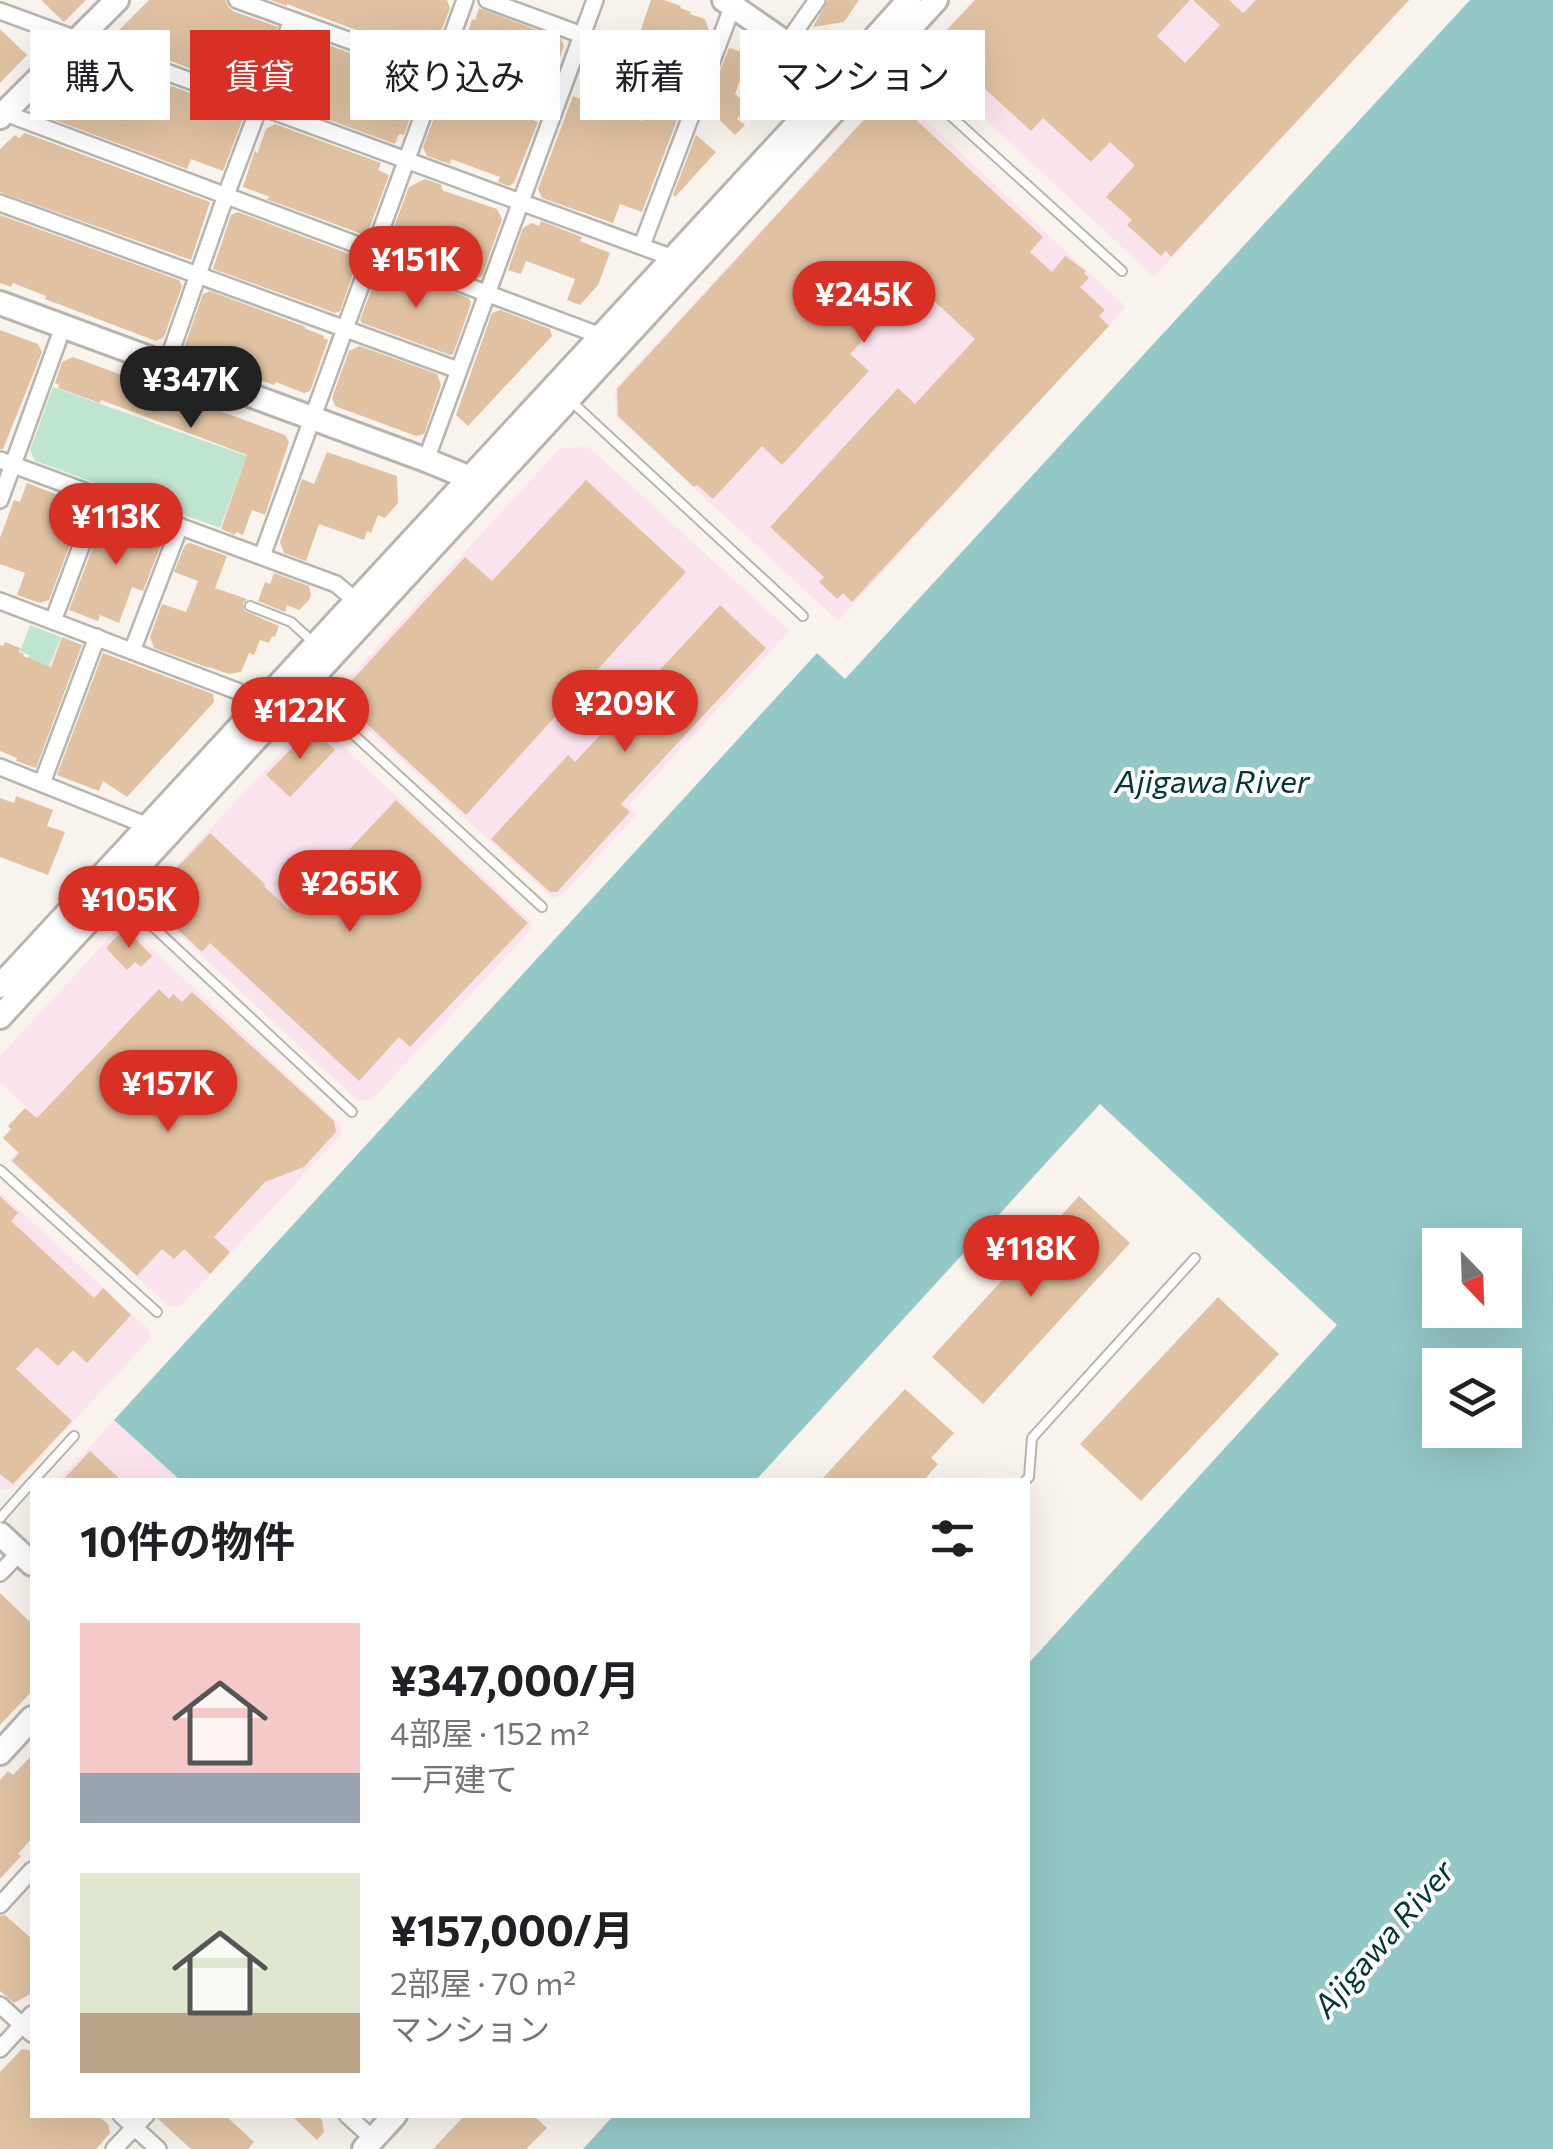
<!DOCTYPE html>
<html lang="ja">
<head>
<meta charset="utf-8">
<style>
  body { margin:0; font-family:Commissioner,"Noto Sans JP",sans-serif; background:#f6f6f6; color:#202124; height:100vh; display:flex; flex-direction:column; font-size:38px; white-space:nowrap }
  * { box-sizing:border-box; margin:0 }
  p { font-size:32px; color:#757577 }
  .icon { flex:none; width:55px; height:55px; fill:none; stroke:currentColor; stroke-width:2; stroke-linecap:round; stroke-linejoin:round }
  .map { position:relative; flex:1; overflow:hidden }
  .side { position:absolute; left:30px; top:1478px; width:1000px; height:640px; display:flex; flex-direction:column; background:#fff; border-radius:0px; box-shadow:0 10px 40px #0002 }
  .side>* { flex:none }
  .guide { position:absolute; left:30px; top:30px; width:1000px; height:90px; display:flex; gap:20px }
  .needle { width:65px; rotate:157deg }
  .buttons { position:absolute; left:1422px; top:1228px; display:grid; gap:20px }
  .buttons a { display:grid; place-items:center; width:100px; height:100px; border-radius:0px; background:#fff; box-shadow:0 10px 40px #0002; font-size:50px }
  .price { position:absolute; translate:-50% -85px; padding:0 22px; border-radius:35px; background:#d93025; color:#fff; font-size:32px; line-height:65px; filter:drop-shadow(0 2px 5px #0008) }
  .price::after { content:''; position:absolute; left:50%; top:60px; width:30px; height:22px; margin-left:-15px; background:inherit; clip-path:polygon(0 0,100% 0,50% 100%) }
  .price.on { background:#222; color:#fff }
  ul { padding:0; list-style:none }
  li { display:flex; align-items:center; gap:30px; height:250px; padding:0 50px }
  li span { display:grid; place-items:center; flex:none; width:280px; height:200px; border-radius:0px; color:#555 }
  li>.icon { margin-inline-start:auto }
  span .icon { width:120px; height:120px; fill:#fffc; stroke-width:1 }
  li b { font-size:42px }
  h2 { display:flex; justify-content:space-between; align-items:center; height:120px; padding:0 50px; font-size:42px }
  .tag { padding:0 35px; border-radius:0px; background:#fff; box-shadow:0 10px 40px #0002; font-size:35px; line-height:90px }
  .tag.on { background:#d93025; color:#fff }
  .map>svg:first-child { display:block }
</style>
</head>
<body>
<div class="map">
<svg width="1553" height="2149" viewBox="0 0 1553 2149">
  <rect width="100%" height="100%" fill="#f8f4ed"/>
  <g fill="#fbe3ee">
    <polygon points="973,0 1410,0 1154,277 933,71 932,44"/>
    <polygon points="905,101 1126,307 838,621 616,416 615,389 878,103"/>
    <polygon points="589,447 790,631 629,805 637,815 562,895 552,898 339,703 338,690 560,448"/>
    <polygon points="319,724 531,921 532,929 372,1100 358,1101 151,908 150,894 306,725"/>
    <polygon points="118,928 131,929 340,1124 342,1134 180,1307 170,1307 9,1160 43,1123 0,1082 0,1056"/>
    <polygon points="0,1192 148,1329 151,1338 11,1489 0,1489"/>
    <polygon points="114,1420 180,1480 59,1480"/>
  </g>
  <g fill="#c0e5cf">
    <polygon points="53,387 247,456 220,528 35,461 30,450"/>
    <polygon points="30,625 61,637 38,695 17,687 29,655 20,651"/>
  </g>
  <path fill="#93c8c7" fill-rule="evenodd" d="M1470 0H1553V2149H583L614 2115H1028V1664L1337 1325 1100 1104 756 1480H180L114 1420 817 653 845 679ZM1440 1245H1505V1310H1440ZM1440 1365H1505V1430H1440Z"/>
  <g fill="#e0c2a2">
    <polygon points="41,0 86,0 64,22"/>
    <polygon points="149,0 226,0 228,6 233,11 278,27 253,92 155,55 149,47 144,52 117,42 115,34"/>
    <polygon points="270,0 447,0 450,8 431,58 287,4 287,6"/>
    <polygon points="651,0 664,0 681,6 680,8 691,12 690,14 705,19 709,31 707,41 642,212 620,204 613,223 542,198 538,189 573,96 642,121 654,89 635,81 642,63 596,47 601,32 636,44"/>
    <polygon points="828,0 859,0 844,22 813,27"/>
    <polygon points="975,0 1190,0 1157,36 1185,63 1220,25 1193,0 1229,0 1243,13 1256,0 1409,0 1171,257 1166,251 1161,256 1127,225 1132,220 1106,197 1135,165 1110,142 1091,162 1043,118 1031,131 950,57 953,54 938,40"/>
    <polygon points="479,8 561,39 564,46 555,69 510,52 499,82 458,68 464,49 460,48 461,43 463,48 472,19 475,20"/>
    <polygon points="0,29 27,55 0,83"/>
    <polygon points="303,36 417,77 421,86 404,135 399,134 395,144 280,102 276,93 297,38"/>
    <polygon points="729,48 750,54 735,94 748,106 737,119 745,125 735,135 706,107"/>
    <polygon points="84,63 100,80 126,89 130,78 169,92 171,86 240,111 243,118 223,171 191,159 187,169 41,115 40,109"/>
    <polygon points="453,90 538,122 514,183 509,186 498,182 500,177 451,159 450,164 427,156 423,147 443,94"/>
    <polygon points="901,106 1043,237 1030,252 1052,272 1065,256 1086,271 1084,273 1089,278 1080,287 1105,310 1099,316 1109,326 852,602 843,593 837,599 819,582 824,577 770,527 898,388 915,404 975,339 915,283 850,354 869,371 782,465 762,446 713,499 697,485 694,487 618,416 617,389 875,108"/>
    <polygon points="275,124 381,163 378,170 389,175 368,232 362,234 266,199 270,197 243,187 255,150 257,154 266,129"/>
    <polygon points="25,133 210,202 191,260 0,192 0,149 15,135 19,138"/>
    <polygon points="696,135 716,152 675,197 673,195"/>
    <polygon points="425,179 442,185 441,188 444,191 497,209 502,219 482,276 477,278 407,251 413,234 394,227 409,187"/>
    <polygon points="238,212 352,255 356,265 340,311 335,313 213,269 231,215"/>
    <polygon points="0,215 179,280 182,286 164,337 156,341 45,299 46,296 13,283 11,287 0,283"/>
    <polygon points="541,221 582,237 580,241 610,253 598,285 580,305 567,300 575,279 526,261 521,274 508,270 523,228 532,223 539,226"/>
    <polygon points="386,268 469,298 471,304 453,354 450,355 362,323 360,320 378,272"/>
    <polygon points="210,291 306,327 304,328 324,336 323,338 328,340 310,391 304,393 276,382 274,385 187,353 184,348 203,294"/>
    <polygon points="500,310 550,329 552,336 468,426 456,415 492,313"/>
    <polygon points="0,330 38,344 42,352 3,449 0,449"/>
    <polygon points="360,346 437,374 441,385 424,434 416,436 335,406 332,398 349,351"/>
    <polygon points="73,357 285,435 289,442 265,515 252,510 243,535 236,532 235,535 221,529 247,455 101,400 100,403 58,388 59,385 55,383 62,362"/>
    <polygon points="327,452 397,476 398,503 385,518 378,515 371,533 367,531 364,540 319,524 306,561 284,553 280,542 302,479 314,484"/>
    <polygon points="586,480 686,572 466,815 343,702 344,689 465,557 492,581"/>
    <polygon points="27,483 63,497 59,507 81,515 49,600 40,603 17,595 25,573 0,564 0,538 14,500 20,502"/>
    <polygon points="108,512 143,525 162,533 164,537 143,591 132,587 119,623 100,615 98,621 69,610 106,513"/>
    <polygon points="190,543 227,556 215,588 247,599 243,604 245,611 279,626 275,637 272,636 269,643 260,640 254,655 249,653 241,672 229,674 209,667 209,668 154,648 150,637 162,604 186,612 198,581 174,572 185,545"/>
    <polygon points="274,573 309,586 311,595 309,600 299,610 287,605 285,612 258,601 265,582 270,584"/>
    <polygon points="720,605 766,648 621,804 630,812 557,892 550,892 491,839 568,755 575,762"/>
    <polygon points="62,637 82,645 36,768 16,761 17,758 0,751 0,645 3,646 5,642 20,648 19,652 24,654 23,656 51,667"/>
    <polygon points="103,653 213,694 214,702 127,797 103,781 99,791 57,775"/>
    <polygon points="311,728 335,750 290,797 266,775"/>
    <polygon points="16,796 53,810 47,826 65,832 48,875 0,857 0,798 14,803"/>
    <polygon points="396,800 528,923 410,1047 399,1037 359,1081 210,943 202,952 153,906 151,895 210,833 266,885 264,886 288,909 342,852 344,855"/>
    <polygon points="130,933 152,956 141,967 135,962 127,970 106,948 118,935"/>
    <polygon points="159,989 169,999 173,994 182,1002 192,992 334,1121 336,1132 304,1167 265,1182 214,1237 230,1252 210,1274 184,1249 174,1259 162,1249 137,1276 12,1161 19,1153 3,1138 11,1129 8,1126 25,1108 37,1118"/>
    <polygon points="0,1196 18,1213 11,1221 94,1298 103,1288 131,1315 87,1363 73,1350 58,1366 37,1347 16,1369 72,1421 13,1484 0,1474"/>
    <polygon points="1079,1196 1130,1243 983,1404 932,1357"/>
    <polygon points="1218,1297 1279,1354 1141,1501 1080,1444"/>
    <polygon points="905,1389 954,1433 931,1458 938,1464 924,1480 821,1480"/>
    <polygon points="90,1451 121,1480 63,1480"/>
    <polygon points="0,1593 32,1624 32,1691 0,1725"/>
    <polygon points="32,1755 32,1838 18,1854 21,1856 0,1879 0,1780 8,1771 13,1775"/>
    <polygon points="5,1915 32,1939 32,1993 14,2003 0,1991 0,1916"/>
    <polygon points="22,2049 29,2050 32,2053 32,2115 97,2115 108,2124 110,2133 96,2149 0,2149 0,2072"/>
    <polygon points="157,2115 225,2115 254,2142 248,2149 191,2149 157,2118"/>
    <polygon points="291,2115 317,2115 322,2120 324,2132 317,2140"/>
    <polygon points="465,2115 533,2115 547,2128 526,2149 433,2149"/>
  </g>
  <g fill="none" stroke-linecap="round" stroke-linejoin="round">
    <g stroke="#b8b4ae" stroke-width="12">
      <g id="lane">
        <polyline points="888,59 1122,271"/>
        <polyline points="573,403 803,616"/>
        <polyline points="250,606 291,622 314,643"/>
        <polyline points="306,691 542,907"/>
        <polyline points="118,894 352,1112"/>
        <polyline points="0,1170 157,1312"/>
        <polyline points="34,1480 74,1436"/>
        <polyline points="1026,1480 1029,1477 1032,1438 1195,1258"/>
        <polyline points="0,1518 32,1482"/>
      </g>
    </g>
    <g stroke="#b8b4ae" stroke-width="20">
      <g id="street">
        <polyline points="237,0 553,114"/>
        <polyline points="487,0 582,35"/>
        <polyline points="0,11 673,258"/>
        <polyline points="787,43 817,0"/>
        <polyline points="5,113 601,336"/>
        <polyline points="0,203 458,370"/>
        <polyline points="642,245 735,0"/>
        <polyline points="167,363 226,195 292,20"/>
        <polyline points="0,460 336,584 356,601"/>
        <polyline points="426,460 595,0"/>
        <polyline points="0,500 63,327"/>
        <polyline points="262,556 465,0"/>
        <polyline points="0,601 237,691 258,707"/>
        <polyline points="53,621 100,496"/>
        <polyline points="132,651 180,526"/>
        <polyline points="0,767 148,826"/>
        <polyline points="42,783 97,637"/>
        <polyline points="0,1573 20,1552"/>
        <polyline points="0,1905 32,1870"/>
        <polyline points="0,2005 32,2034"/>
        <polyline points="0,2049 32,2014"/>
        <polyline points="121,2115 158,2149"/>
        <polyline points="347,2115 373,2139"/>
        <polyline points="114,2149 146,2115"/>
      </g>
    </g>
    <g stroke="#b8b4ae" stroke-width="28">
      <g id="secondary">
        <polyline points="724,0 838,79"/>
        <polyline points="0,117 117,0"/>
        <polyline points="0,303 426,460 470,478 477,485"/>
        <polyline points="0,986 812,108 909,0"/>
        <polyline points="0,1017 936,0"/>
        <polyline points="0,1534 32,1564"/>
        <polyline points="0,1753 32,1718"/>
        <polyline points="364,2149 395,2115"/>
      </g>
    </g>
    <use href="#lane" stroke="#fff" stroke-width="8"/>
    <use href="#street" stroke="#fff" stroke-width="15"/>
    <use href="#secondary" stroke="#fff" stroke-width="22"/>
  </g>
  <g text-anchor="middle" stroke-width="8" stroke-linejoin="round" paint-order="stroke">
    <g font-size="32" font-style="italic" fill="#033838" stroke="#fff">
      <text x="1212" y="793">Ajigawa River</text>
      <text transform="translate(1384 1939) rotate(-49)" y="11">Ajigawa River</text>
    </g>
  </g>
</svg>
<div class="buttons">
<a><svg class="needle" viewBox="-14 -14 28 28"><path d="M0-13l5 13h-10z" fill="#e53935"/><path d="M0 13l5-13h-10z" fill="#757577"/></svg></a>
<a><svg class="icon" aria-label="layers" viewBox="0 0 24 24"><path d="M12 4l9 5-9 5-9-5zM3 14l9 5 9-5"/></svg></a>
</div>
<b class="price" style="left:416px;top:311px">¥151K</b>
<b class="price" style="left:864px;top:346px">¥245K</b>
<b class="price on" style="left:191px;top:431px">¥347K</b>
<b class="price" style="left:116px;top:568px">¥113K</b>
<b class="price" style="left:625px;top:755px">¥209K</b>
<b class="price" style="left:300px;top:762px">¥122K</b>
<b class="price" style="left:350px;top:935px">¥265K</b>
<b class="price" style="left:129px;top:951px">¥105K</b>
<b class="price" style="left:168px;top:1135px">¥157K</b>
<b class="price" style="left:1031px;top:1300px">¥118K</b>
<div class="guide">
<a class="tag">購入</a>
<a class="tag on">賃貸</a>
<a class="tag">絞り込み</a>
<a class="tag">新着</a>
<a class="tag">マンション</a>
</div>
<section class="side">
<h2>10件の物件<svg class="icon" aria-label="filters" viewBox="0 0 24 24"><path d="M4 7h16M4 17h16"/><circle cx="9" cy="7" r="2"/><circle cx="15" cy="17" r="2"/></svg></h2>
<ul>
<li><span style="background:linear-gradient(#f6c9c9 75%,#9aa5b1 0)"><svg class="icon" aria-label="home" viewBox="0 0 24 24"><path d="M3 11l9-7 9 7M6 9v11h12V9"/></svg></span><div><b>¥347,000/月</b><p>4部屋 · 152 m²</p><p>一戸建て</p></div></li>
<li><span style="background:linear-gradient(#dfe7d0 70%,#b9a48a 0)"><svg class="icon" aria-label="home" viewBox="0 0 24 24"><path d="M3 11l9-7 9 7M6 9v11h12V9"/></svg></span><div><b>¥157,000/月</b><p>2部屋 · 70 m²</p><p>マンション</p></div></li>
</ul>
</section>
</div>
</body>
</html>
